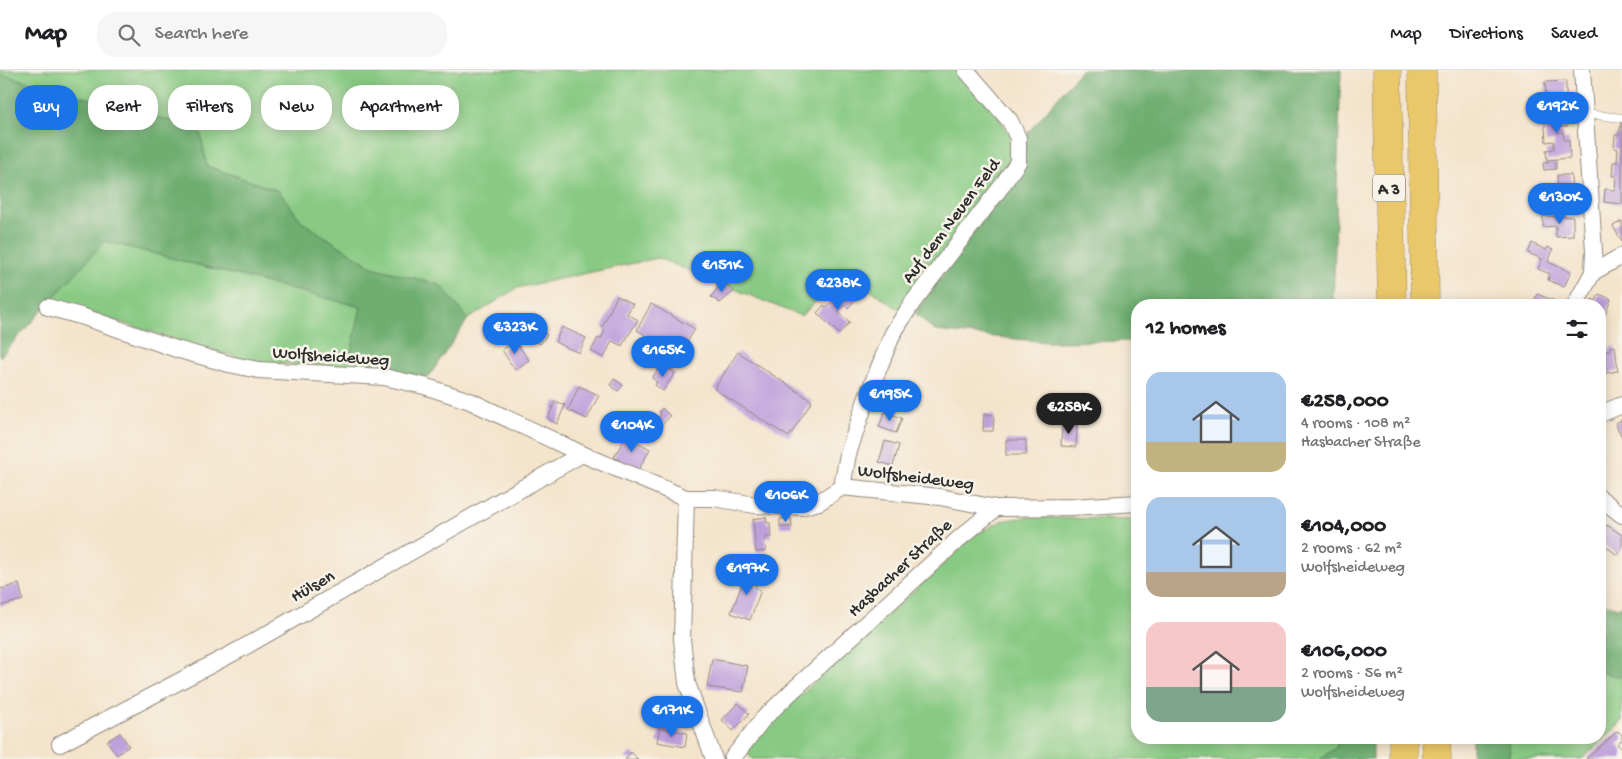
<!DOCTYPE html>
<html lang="en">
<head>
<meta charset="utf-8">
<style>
  body { margin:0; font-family:"Gochi Hand",sans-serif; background:#f6f6f6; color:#202124; height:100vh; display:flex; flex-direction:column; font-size:19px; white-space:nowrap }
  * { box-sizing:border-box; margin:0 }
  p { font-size:16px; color:#757577 }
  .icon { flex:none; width:28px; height:28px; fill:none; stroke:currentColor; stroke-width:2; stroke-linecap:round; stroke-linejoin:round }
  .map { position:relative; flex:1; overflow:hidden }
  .panel { position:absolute; left:1131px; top:229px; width:475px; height:445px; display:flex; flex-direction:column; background:#fff; border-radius:20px; box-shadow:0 2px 12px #0003 }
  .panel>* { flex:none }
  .banner { position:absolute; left:15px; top:15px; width:475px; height:45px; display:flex; gap:10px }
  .price { position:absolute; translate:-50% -42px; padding:0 11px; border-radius:18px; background:#1a73e8; color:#fff; font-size:16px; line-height:32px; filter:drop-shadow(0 1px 2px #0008) }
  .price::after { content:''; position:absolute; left:50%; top:30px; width:15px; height:11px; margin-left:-8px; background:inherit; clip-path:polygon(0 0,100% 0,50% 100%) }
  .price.active { background:#222; color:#fff }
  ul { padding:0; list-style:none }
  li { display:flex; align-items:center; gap:15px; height:125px; padding:0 15px }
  li span { display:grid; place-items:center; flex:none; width:140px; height:100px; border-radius:15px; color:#555 }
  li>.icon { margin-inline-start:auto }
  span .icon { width:60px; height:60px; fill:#fffc; stroke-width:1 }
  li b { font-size:21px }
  h2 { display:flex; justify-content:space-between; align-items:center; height:60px; padding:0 15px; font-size:21px }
  .pill { padding:0 18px; border-radius:20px; background:#fff; box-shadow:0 2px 12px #0003; font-size:18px; line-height:45px }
  .pill.active { background:#1a73e8; color:#fff }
  header { display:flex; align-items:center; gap:30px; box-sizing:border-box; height:70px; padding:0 25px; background:#fff; border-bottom:1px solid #e0e0e0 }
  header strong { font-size:24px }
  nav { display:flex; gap:28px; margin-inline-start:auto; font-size:18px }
  .search { width:350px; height:45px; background:#f6f6f6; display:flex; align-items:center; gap:12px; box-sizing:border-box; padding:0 18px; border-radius:20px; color:#757577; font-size:19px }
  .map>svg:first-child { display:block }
</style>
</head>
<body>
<header>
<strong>Map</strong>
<div class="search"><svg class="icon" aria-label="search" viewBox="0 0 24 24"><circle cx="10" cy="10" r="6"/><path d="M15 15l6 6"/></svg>Search here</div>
<nav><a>Map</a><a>Directions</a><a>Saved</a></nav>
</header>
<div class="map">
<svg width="1622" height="689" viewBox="0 0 1622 689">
  <rect width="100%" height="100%" fill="#f7f3e8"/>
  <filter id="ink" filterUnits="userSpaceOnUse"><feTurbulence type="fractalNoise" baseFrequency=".02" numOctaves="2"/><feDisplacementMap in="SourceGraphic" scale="10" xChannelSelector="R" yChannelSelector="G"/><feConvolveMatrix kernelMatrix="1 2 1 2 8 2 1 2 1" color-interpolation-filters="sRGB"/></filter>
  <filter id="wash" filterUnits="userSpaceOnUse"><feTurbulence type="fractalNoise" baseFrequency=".0096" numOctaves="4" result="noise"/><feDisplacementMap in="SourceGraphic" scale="20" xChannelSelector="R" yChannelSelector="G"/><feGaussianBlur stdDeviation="1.12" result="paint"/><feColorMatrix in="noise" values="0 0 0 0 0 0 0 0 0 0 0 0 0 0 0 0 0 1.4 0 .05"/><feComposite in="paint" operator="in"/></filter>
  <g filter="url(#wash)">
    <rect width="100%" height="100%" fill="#f4e4cc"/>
    <g fill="#88ca83" stroke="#5a7a57">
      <polygon points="0,0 959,0 982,23 1010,65 1010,88 998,114 900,240 846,203 801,246 658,188 517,218 468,249 440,215 372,197 302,152 279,121 207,96 0,4"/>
      <polygon points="105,171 361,237 385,299 258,292 191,275 45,228"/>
      <polygon points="1027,447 1137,450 1138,668 1338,668 1337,677 1320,689 753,689 745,682 785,639 975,465 1001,451"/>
      <polygon points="1600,602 1622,607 1622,650 1618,656 1582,689 1510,689 1509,668 1600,668"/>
    </g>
    <g fill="#6eae71" stroke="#4c6c4e">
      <polygon points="1081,0 1341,0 1333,235 1138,235 1137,271 1046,272 935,261 915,243 1016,104 1024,86 1027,64"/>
      <polygon points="0,4 200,59 207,96 279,121 302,152 372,197 440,215 468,249 428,308 385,299 350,287 361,237 105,171 0,287"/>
      <polygon points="1600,531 1617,538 1622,536 1622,607 1600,602"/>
      <polygon points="1338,668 1373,668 1373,689 1320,689 1337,677"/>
      <polygon points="1472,668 1509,668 1510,689 1472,689"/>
    </g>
    <g id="blocks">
      <g fill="#be9fdc">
        <polygon points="1566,11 1566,28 1557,29 1558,34 1531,36 1530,27 1546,26 1545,12"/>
        <polygon points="1567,40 1568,56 1557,57 1558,63 1563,62 1564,70 1569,70 1570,88 1547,90 1546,80 1554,79 1554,71 1546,72 1544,41"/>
        <polygon points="1621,51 1622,51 1622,134 1604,132 1605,119 1615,120 1616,106 1612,106 1613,92 1617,92 1618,79 1614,78 1615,65 1619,65"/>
        <polygon points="1556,92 1556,99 1544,100 1543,93"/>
        <polygon points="1557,105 1571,105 1572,130 1558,130"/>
        <polygon points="1543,146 1573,147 1573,166 1556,167 1556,156 1543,157"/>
        <polygon points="1622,151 1622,172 1613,156"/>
        <polygon points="1532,173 1546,180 1548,177 1553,180 1548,192 1571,202 1564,217 1548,210 1550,204 1538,199 1542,189 1528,183"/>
        <polygon points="723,211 734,221 720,233 711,227"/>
        <polygon points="849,218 858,227 848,238 845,235 838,242 850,252 839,264 817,243 824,235 826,238 840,223 842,225"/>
        <polygon points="1537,224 1558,232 1557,235 1533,235"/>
        <polygon points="1599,224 1611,229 1602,254 1604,255 1600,265 1600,235 1590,235 1592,229 1596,231"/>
        <polygon points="617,226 633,234 627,244 638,250 622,276 612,271 604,288 591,281 598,268 601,269 605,260 602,257"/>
        <polygon points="651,234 695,259 679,286 637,260"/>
        <polygon points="525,247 547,265 540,274 517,256"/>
        <polygon points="562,257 586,268 579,283 555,272"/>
        <polygon points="515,271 529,290 515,300 502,280"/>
        <polygon points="1615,276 1618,301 1606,303 1604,281 1610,280 1610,277"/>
        <polygon points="738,282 812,331 789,367 714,319"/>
        <polygon points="660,296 665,300 667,297 675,303 663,321 655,315 657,312 652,308"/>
        <polygon points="614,309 623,315 618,321 610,315"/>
        <polygon points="579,316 599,325 587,349 568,340"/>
        <polygon points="555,331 565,335 557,354 548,349"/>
        <polygon points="662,338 670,346 661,356 656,350 661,344 659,342"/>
        <polygon points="885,342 902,348 896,363 879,357"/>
        <polygon points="984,344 994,345 993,361 983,361"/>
        <polygon points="1622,350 1622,367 1615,353"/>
        <polygon points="1062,354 1077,354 1076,377 1061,376"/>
        <polygon points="626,366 650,379 638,401 614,387"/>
        <rect x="1006" y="370" width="20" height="15"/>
        <polygon points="885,371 899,375 893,396 879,392"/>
        <polygon points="766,447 767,453 770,453 771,467 765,467 766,481 756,482 753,449"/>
        <polygon points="791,448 792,457 780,457 780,449"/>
        <polygon points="1607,455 1622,465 1622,478 1617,485 1600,471 1600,463"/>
        <polygon points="742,500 759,507 755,518 761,520 750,550 731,543 742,514 738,513"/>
        <polygon points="19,514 23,530 0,536 0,519"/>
        <polygon points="712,589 748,596 743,622 707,617"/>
        <polygon points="738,633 749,644 733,661 722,650"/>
        <polygon points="664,641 677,642 676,653 663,652"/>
        <polygon points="660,658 687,663 685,677 657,672"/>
        <polygon points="1618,661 1622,665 1622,670 1617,674 1622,679 1622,689 1586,689"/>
        <polygon points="120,663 129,676 117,685 107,671"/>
        <polygon points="631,682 638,689 625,689"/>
      </g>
    </g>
  </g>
  <g filter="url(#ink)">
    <use href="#blocks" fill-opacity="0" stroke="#90887c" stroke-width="1"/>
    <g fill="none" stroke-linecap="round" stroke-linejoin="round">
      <g stroke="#90887c" stroke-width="9">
        <polyline id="service" points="1586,44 1622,48"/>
      </g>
      <g stroke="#90887c" stroke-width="18">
        <g id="minor">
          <polyline points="1593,202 1622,186"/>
          <polyline points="1575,235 1593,202 1594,181 1582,0"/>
          <polyline points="48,237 84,247 176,279 229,294 258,300 384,307 424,316 470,331 582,384 686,428 714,428 755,435 800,437 819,432 842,417 940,427 996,438 1072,437 1138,433"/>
          <polyline points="1600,344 1622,335"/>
          <polyline points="842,417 848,384 867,327 893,263 913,232 1001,117 1018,92 1018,68 1010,51 966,0"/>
          <polyline points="686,428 682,569 687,613 714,689"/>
          <polyline points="1600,428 1622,445"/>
          <polyline points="60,674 239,580 582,384"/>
          <polyline points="732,689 763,649 790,623 961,467 996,438"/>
        </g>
      </g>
      <g stroke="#90887c" stroke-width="29">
        <g id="motorway">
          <polyline points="1387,0 1392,235"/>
          <polyline points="1422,0 1425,235"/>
          <polyline points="1403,668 1403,689"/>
          <polyline points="1436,668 1437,689"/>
        </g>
      </g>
      <use href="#service" stroke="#fff" stroke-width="8"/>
      <use href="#minor" stroke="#fff" stroke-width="16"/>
      <use href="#motorway" stroke="#eac769" stroke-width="28"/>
    </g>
  </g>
  <g text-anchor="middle" stroke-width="5" stroke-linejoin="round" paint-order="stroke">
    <rect fill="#f7f3e8" stroke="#686764" stroke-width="1" x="1373" y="104.5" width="32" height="27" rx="4"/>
    <g font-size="16" font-weight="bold" fill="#2b2b2b">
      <text x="1389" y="124">A 3</text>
    </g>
    <g font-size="18" fill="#2b2b2b" stroke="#f7f3e8">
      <text transform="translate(950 150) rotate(-53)" y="6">Auf dem Neuen Feld</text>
      <text transform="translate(331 285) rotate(4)" y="6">Wolfsheideweg</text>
      <text transform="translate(916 406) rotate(7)" y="6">Wolfsheideweg</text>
      <text transform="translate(899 497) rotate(-43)" y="6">Hasbacher Straße</text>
      <text transform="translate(312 515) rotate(-30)" y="6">Hülsen</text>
    </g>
  </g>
</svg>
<b class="price" style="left:1557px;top:64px">€192K</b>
<b class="price" style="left:1560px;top:155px">€130K</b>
<b class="price" style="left:722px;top:223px">€151K</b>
<b class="price" style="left:838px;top:241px">€238K</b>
<b class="price" style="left:515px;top:285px">€323K</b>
<b class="price" style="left:663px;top:308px">€165K</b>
<b class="price" style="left:890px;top:352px">€195K</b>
<b class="price active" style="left:1069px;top:365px">€258K</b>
<b class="price" style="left:632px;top:383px">€104K</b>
<b class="price" style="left:786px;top:453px">€106K</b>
<b class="price" style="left:747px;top:526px">€197K</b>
<b class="price" style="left:672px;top:668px">€171K</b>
<div class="banner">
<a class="pill active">Buy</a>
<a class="pill">Rent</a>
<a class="pill">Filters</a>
<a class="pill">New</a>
<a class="pill">Apartment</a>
</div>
<section class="panel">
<h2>12 homes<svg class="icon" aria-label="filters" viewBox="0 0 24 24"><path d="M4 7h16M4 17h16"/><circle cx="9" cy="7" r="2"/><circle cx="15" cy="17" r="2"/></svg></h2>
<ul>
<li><span style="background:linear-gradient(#a9c7e8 70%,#c2b280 0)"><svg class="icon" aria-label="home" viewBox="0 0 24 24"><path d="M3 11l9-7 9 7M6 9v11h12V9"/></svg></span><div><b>€258,000</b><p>4 rooms · 108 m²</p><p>Hasbacher Straße</p></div></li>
<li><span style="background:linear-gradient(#a9c7e8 75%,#b9a48a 0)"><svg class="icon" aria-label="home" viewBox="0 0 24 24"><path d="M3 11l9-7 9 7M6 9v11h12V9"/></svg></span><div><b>€104,000</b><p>2 rooms · 62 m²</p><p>Wolfsheideweg</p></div></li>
<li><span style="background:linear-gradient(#f6c9c9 65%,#7fa58c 0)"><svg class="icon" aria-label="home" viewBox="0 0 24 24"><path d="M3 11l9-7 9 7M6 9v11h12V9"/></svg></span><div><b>€106,000</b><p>2 rooms · 56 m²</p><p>Wolfsheideweg</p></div></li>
</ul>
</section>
</div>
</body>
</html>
